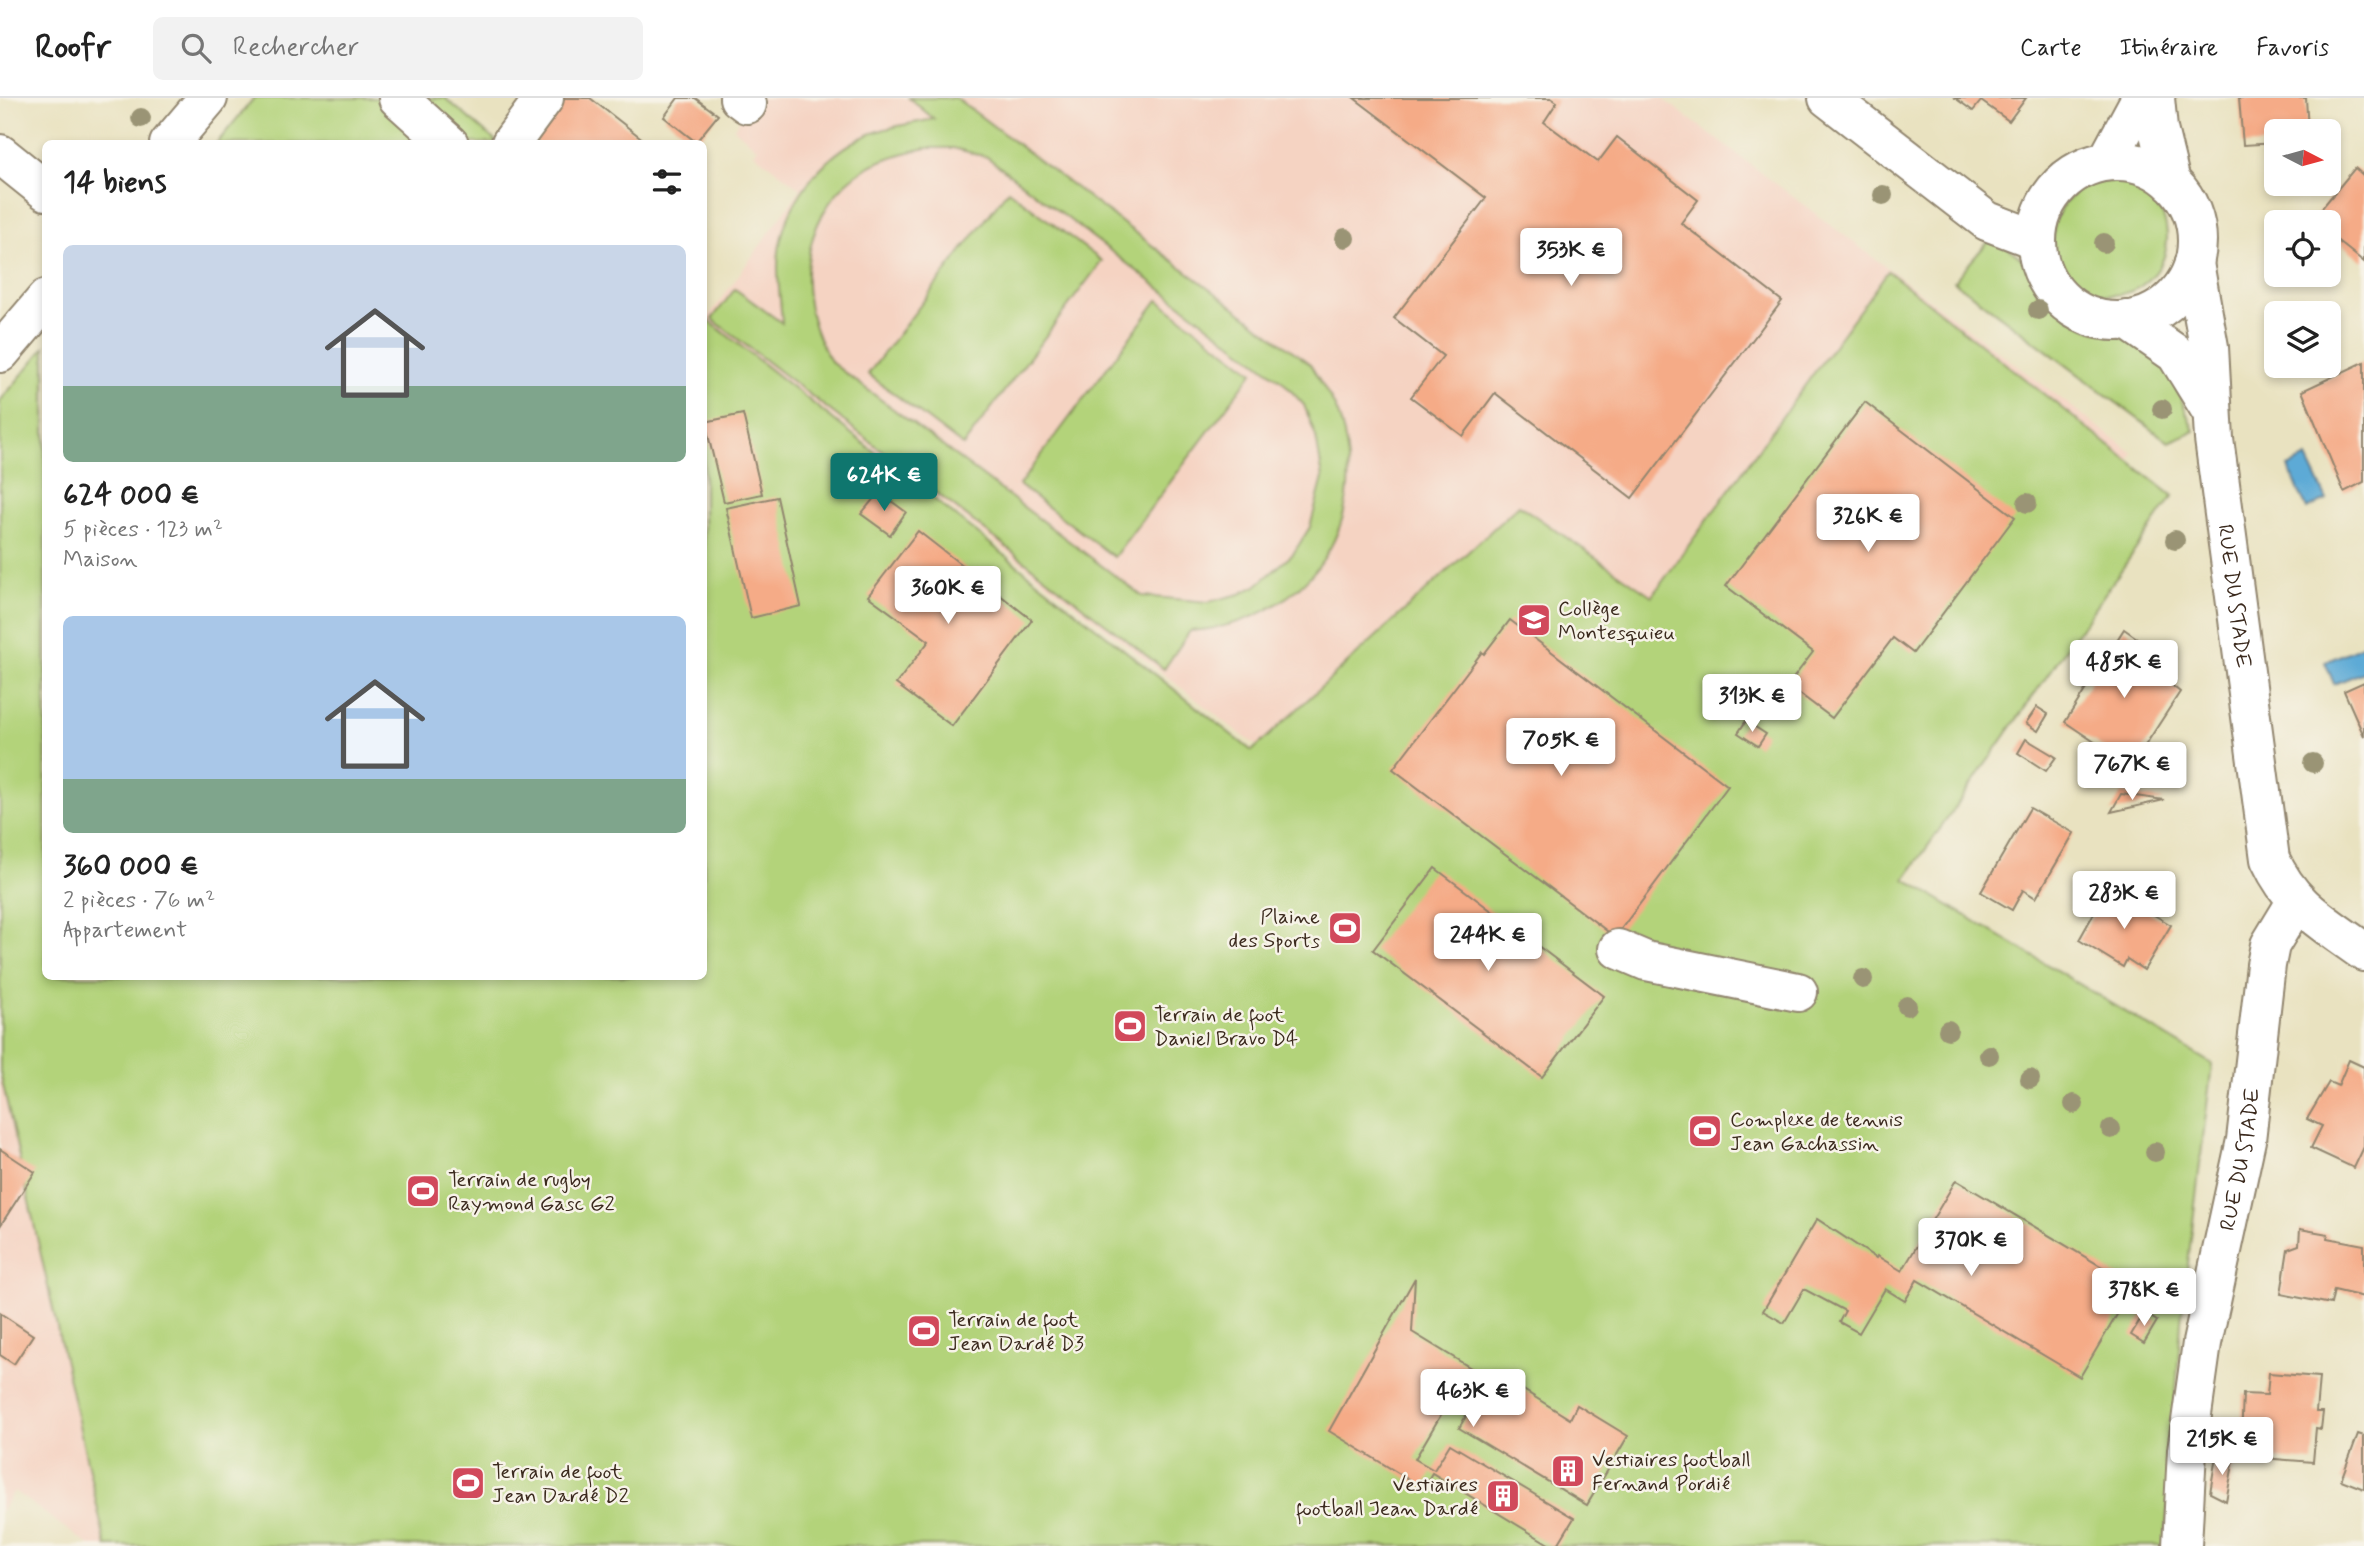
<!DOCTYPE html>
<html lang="fr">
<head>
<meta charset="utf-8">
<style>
  body { margin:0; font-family:Mynerve,sans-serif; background:#f2f2f2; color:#222; height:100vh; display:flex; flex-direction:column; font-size:26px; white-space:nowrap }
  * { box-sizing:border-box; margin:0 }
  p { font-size:23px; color:#767676 }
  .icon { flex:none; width:38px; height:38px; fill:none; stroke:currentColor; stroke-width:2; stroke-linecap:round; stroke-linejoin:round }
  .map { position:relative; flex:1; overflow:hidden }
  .side { position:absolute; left:42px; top:42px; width:665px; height:840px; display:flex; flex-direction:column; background:#fff; border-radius:10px; box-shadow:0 4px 10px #0003 }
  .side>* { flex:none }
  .needle { width:46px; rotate:96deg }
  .fabs { position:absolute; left:2264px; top:21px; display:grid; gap:14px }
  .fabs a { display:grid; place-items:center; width:77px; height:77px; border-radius:10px; background:#fff; box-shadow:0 4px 10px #0003; font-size:35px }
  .price { position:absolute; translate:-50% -60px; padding:0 16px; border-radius:7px; background:#fff; color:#222; font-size:23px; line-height:46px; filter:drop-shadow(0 2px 4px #0008) }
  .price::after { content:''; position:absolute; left:50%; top:42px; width:21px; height:16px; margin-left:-10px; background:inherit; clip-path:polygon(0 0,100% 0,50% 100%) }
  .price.on { background:#0f766e; color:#fff }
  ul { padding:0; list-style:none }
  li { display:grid; align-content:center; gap:14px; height:371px; padding:0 21px }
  li span { display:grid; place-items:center; height:217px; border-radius:10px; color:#555 }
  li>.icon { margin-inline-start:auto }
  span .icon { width:126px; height:126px; fill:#fffc; stroke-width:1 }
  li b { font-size:30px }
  h2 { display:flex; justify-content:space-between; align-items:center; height:84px; padding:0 21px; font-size:30px }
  header { display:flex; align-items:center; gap:42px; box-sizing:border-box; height:98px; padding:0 35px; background:#fff; border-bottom:2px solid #e0e0e0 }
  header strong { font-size:33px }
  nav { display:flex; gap:38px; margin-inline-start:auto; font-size:24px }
  .search { width:490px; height:63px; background:#f2f2f2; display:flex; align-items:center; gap:18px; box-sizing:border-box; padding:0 24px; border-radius:10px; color:#767676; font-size:26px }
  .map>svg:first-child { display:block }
</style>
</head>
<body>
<header>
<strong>Roofr</strong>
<div class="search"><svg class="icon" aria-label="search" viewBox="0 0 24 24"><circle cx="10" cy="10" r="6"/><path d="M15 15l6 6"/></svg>Rechercher</div>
<nav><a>Carte</a><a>Itinéraire</a><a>Favoris</a></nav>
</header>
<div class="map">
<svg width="2364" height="1448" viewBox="0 0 2364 1448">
  <rect width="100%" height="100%" fill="#f7f3e8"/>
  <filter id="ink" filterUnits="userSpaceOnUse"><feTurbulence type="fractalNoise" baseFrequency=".0143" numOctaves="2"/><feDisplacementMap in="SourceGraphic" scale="14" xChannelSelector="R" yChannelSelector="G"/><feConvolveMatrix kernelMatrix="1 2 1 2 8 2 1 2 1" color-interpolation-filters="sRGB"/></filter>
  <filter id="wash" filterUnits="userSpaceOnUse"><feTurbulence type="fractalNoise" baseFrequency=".00686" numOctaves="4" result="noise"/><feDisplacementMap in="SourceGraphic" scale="28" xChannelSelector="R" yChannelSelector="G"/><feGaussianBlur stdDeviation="1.57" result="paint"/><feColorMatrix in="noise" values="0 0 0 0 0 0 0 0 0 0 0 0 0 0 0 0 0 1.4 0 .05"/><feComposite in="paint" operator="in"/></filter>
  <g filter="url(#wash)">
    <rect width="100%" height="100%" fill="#e9e2c0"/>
    <g fill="#f5d3c2">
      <polygon points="754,0 1662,0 2133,355 2121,389 1601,853 1247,641 707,221 801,91 754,55 757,50 734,30"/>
      <polygon points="0,974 106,1448 90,1448 14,1393 0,1414"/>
    </g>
    <g fill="#b3d37a" stroke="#777e4c" stroke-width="2" fill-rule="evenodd">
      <polygon points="254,0 445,0 498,45 216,46"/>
      <path d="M909 0H956L1310 266C1319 283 1335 303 1340 322 1374 431 1303 526 1190 533L1164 571 712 221 735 191 782 225C781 207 778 189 778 171 777 117 814 64 861 40 883 29 910 26 934 21ZM927 50H953L987 59 1283 284 1304 307 1316 339 1323 380 1310 429 1293 456 1256 488 1240 496 1208 504 1142 498 832 265C793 205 798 121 857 76 878 61 902 55 927 50Z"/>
      <circle cx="2110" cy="140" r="57"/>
      <polygon points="1008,92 1102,163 963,348 868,276"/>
      <polygon points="1993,138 2023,162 2045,193 2069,219 2092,232 2135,242 2168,269 2194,333 2169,344 1954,183"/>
      <polygon points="1888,173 2173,398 1905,781 2212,966 2181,1223 2165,1448 106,1448 0,974 0,303 45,249 46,878 704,878 704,219 1252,653 1519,407 1652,498"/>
      <polygon points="1158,202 1253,274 1114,459 1019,387"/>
    </g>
    <g fill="#5daad6" stroke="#4c6a7a" stroke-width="2">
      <polygon points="2307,360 2327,402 2307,411 2288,369"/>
      <polygon points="2364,547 2364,574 2334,586 2325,564"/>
    </g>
    <g id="blocks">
      <g fill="#f5ab87">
        <polygon points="564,0 590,0 649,46 539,46 533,41"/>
        <polygon points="678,0 695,0 718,17 696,44 664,19"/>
        <polygon points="1354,0 1551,0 1557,4 1544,24 1598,64 1617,39 1698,102 1681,125 1782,203 1632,400 1495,295 1463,338 1411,299 1443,258 1394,220 1486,100"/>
        <polygon points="1955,0 2026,0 2009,23 1981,3 1973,13"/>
        <polygon points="2239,0 2306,0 2308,33 2277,33 2277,45 2243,47"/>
        <polygon points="2355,70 2364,78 2364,164 2329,136 2329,124 2312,122"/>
        <polygon points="2364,264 2364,384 2344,394 2302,293"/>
        <polygon points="1865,304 2015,419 1913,555 1893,540 1832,620 1788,587 1813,554 1726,488"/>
        <polygon points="743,316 762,396 724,404 705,324"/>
        <polygon points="879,394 906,414 890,437 861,416"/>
        <polygon points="777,399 801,508 751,520 726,410"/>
        <polygon points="918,433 1032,522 952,628 896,586 929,543 868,498"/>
        <polygon points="1510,522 1728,688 1615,839 1393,671 1482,554 1484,556"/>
        <polygon points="2124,531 2151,550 2142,563 2180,594 2135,663 2118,651 2114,657 2065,624"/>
        <polygon points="2364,584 2364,638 2344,593"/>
        <polygon points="2037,609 2048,616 2038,633 2026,625"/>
        <polygon points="1746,623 1766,636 1758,648 1738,635"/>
        <polygon points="2026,641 2056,659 2046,673 2018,655"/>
        <polygon points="2121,696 2164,702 2111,714"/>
        <polygon points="2030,710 2074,735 2036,800 2023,792 2012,812 1981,794"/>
        <polygon points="1435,770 1604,898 1542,979 1373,852"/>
        <polygon points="2108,790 2171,827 2144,872 2127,861 2123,869 2079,842"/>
        <polygon points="2349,962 2364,969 2364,1049 2354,1070 2311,1050 2322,1028 2307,1021 2329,984 2338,988"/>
        <polygon points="0,1051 35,1074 0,1128"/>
        <polygon points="1956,1082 2134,1188 2080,1279 1917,1182 1905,1203 1885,1191 1859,1235 1839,1224 1845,1213 1804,1191 1784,1225 1763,1213 1817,1121 1876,1160 1877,1158 1902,1173"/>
        <polygon points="2300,1131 2328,1136 2327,1140 2364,1147 2364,1199 2334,1192 2331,1206 2281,1196 2288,1151 2299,1147"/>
        <polygon points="1415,1180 1412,1234 1489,1281 1493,1273 1570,1321 1577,1307 1628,1338 1587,1407 1459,1330 1478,1297 1459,1286 1415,1361 1434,1372 1450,1346 1574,1420 1557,1448 1552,1448 1432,1375 1423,1390 1329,1333"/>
        <polygon points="0,1215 33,1237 14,1266 0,1257"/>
        <polygon points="2144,1215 2157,1223 2144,1245 2131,1237"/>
        <polygon points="2269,1275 2319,1279 2316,1314 2323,1314 2321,1331 2316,1330 2313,1364 2263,1360 2264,1342 2241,1341 2243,1296 2267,1297"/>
        <polygon points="2358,1336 2364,1338 2364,1391 2341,1382"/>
        <polygon points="2216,1358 2234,1361 2226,1403 2210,1395"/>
      </g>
    </g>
  </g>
  <g filter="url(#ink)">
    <use href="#blocks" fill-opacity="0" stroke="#92866f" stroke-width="2"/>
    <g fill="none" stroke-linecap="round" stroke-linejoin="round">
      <g stroke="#92866f" stroke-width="42">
        <g id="minor">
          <polyline points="398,0 449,46"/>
          <polyline points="739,0 747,6"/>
          <polyline points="1828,0 1987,123 2037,142"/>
          <polyline points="2155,0 2158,31 2171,84"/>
          <polyline points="511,45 544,0"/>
          <polyline points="169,46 208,0"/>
          <polyline points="0,56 46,93"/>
          <polyline points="2107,63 2141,0"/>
          <circle cx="2117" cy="143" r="80"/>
          <path id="s1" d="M2194 165 2209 249 2214 341 2270 761C2292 809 2323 824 2364 854"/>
          <polyline points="2127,222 2176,256 2210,311"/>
          <polyline points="0,255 46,201"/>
          <polyline points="1618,851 1646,863 1798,894"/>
          <path id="s2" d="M2182 1448 2187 1352 2202 1245 2246 1042 2266 867 2270 847 2296 804"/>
        </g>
      </g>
      <use href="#minor" stroke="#fff" stroke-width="38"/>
    </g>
    <g fill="#9a9474">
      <circle cx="141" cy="20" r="10"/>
      <circle cx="1883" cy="97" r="10"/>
      <circle cx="1345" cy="140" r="10"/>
      <circle cx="2104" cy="145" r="10"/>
      <circle cx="2038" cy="212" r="10"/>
      <circle cx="2162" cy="311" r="10"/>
      <circle cx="2027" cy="405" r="10"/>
      <circle cx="2175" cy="442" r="10"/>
      <circle cx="2313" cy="665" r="10"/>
      <circle cx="1863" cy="881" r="10"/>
      <circle cx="1907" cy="908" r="10"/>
      <circle cx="1948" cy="932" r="10"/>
      <circle cx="1989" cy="957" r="10"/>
      <circle cx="2030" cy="981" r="10"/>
      <circle cx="2074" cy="1006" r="10"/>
      <circle cx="2111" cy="1031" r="10"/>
      <circle cx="2155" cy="1054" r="10"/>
    </g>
  </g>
  <defs>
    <g id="school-square" transform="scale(1.75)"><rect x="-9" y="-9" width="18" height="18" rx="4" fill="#d1495b" stroke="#f7f3e8"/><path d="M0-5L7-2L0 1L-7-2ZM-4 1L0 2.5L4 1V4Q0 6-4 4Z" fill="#fff"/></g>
    <g id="stadium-square" transform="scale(1.75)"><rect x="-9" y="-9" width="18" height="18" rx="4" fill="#d1495b" stroke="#f7f3e8"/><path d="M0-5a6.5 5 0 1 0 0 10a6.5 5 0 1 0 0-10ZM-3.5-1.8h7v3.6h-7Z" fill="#fff"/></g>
    <g id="building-square" transform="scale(1.75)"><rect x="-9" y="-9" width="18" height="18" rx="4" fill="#d1495b" stroke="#f7f3e8"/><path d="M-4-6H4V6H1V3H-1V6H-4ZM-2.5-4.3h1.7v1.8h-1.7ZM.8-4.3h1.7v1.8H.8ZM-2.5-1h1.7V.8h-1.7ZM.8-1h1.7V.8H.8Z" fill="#fff"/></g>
  </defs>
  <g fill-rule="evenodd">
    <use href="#school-square" x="1534" y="522"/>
    <use href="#stadium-square" x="1345" y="830"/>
    <use href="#stadium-square" x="1130" y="928"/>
    <use href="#stadium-square" x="1705" y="1033"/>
    <use href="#stadium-square" x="423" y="1093"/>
    <use href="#stadium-square" x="924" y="1233"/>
    <use href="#building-square" x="1568" y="1373"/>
    <use href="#stadium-square" x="468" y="1385"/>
    <use href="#building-square" x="1503" y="1398"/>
  </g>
  <g text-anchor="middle" stroke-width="5" stroke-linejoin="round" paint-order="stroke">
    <g font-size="21" fill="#3b2a1e" stroke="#f7f3e8">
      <text dy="7" stroke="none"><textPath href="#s1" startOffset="336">RUE DU STADE</textPath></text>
      <text dy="7" stroke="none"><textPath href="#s2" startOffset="392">RUE DU STADE</textPath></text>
    </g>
    <g font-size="21" fill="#3b2a1e" stroke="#f7f3e8" text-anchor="start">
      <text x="1558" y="517">Collège<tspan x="1558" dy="24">Montesquieu</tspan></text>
      <text x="1320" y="825" text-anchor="end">Plaine<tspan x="1320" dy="24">des Sports</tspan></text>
      <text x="1154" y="923">Terrain de foot<tspan x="1154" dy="24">Daniel Bravo D4</tspan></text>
      <text x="1730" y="1028">Complexe de tennis<tspan x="1730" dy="24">Jean Gachassin</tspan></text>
      <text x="448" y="1088">Terrain de rugby<tspan x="448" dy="24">Raymond Gasc G2</tspan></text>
      <text x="948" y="1228">Terrain de foot<tspan x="948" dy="24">Jean Dardé D3</tspan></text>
      <text x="1592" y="1368">Vestiaires football<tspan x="1592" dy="24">Fernand Pordié</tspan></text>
      <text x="492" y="1380">Terrain de foot<tspan x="492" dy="24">Jean Dardé D2</tspan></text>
      <text x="1478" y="1393" text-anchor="end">Vestiaires<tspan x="1478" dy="24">football Jean Dardé</tspan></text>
    </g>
  </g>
</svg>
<div class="fabs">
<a><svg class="needle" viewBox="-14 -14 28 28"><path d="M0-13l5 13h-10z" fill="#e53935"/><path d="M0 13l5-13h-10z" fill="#767676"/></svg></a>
<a><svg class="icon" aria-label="locate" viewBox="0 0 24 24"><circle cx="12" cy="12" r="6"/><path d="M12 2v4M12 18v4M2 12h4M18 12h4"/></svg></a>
<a><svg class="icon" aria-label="layers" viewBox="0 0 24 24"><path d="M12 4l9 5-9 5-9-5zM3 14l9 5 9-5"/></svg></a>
</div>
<b class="price" style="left:1571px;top:190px">353K €</b>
<b class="price on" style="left:884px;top:415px">624K €</b>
<b class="price" style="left:1868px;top:456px">326K €</b>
<b class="price" style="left:948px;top:528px">360K €</b>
<b class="price" style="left:2124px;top:602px">485K €</b>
<b class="price" style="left:1752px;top:636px">313K €</b>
<b class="price" style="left:1561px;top:680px">705K €</b>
<b class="price" style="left:2132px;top:704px">767K €</b>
<b class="price" style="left:2124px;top:833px">283K €</b>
<b class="price" style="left:1488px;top:875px">244K €</b>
<b class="price" style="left:1971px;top:1180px">370K €</b>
<b class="price" style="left:2144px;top:1230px">378K €</b>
<b class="price" style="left:1473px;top:1331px">463K €</b>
<b class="price" style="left:2222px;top:1379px">215K €</b>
<section class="side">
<h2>14 biens<svg class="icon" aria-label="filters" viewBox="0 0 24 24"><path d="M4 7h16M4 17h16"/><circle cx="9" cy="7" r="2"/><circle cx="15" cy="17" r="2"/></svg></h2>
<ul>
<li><span style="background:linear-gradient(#c9d6e8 65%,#7fa58c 0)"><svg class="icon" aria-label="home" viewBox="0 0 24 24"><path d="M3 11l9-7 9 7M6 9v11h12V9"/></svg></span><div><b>624 000 €</b><p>5 pièces · 123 m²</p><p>Maison</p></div></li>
<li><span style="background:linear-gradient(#a9c7e8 75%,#7fa58c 0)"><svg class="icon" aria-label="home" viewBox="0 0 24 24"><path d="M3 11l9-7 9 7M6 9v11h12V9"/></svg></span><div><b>360 000 €</b><p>2 pièces · 76 m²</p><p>Appartement</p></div></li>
</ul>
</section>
</div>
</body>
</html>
